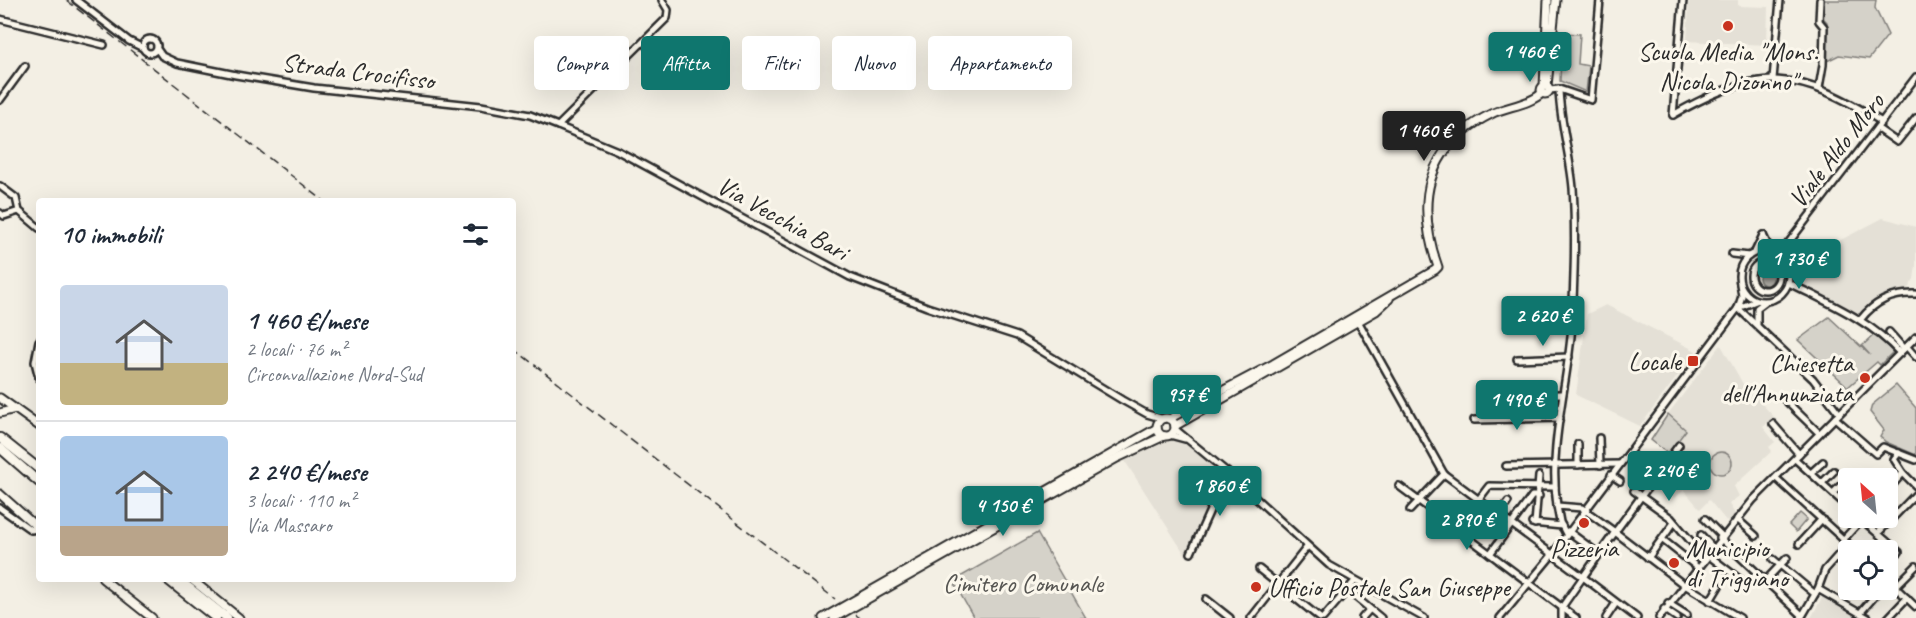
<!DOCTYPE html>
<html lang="it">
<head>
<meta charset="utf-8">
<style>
  body { margin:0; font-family:Caveat,sans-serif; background:#f2f2f3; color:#1f2937; height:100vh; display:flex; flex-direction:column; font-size:22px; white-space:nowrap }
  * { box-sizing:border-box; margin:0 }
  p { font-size:20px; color:#747a83 }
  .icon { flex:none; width:33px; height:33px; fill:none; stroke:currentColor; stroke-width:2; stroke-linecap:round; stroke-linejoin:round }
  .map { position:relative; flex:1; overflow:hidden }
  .side { position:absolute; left:36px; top:198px; width:480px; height:384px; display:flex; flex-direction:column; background:#fff; border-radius:6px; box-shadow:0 6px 24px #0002 }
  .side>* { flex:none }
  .guide { position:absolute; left:534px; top:36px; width:570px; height:54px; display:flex; gap:12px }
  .needle { width:39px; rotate:333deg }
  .buttons { position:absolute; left:1838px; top:468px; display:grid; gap:12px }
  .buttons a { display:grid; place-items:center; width:60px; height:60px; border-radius:6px; background:#fff; box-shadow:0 6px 24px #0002; font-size:30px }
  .price { position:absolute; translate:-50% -51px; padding:0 14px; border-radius:6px; background:#0f766e; color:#fff; font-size:20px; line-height:39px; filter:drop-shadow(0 2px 3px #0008) }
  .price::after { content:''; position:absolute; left:50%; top:36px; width:18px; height:14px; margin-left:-9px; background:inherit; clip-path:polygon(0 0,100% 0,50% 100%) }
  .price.selected { background:#222; color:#fff }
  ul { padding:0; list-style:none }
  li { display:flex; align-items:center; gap:18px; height:150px; padding:0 24px }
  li+li { border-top:2px solid #e0e1e3 }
  li span { display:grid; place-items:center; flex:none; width:168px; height:120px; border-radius:6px; color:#555 }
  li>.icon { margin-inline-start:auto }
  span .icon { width:72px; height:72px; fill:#fffc; stroke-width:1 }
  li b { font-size:26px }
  h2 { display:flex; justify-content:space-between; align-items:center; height:72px; padding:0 24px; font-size:26px }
  .tag { padding:0 21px; border-radius:6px; background:#fff; box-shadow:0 6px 24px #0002; font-size:21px; line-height:54px }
  .tag.selected { background:#0f766e; color:#fff }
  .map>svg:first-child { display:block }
</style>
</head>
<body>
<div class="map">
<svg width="1916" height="618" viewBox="0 0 1916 618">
  <rect width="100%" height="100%" fill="#f3efe4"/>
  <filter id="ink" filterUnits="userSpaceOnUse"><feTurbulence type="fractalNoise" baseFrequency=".0167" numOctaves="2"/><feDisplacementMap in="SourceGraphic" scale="12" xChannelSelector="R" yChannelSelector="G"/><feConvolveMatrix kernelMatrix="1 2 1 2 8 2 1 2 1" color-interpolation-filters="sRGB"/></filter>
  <g filter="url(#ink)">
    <g fill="#e4e0d6">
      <polygon points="1689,0 1738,0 1738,6 1768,7 1767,45 1687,41"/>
      <polygon points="1883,218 1916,227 1916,266 1914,279 1907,290 1879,297 1859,316 1803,285 1807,273 1806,258"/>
      <polygon points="1606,305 1696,351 1640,426 1576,395 1587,314"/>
      <polygon points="1721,345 1743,384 1777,420 1773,424 1770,421 1763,427 1775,442 1769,447 1772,451 1734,486 1739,496 1729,504 1735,514 1728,523 1709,500 1700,509 1684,490 1675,498 1664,491 1673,480 1663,471 1682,446 1677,442 1686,430 1668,414"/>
      <polygon points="1168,439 1177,439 1189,446 1223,474 1186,556 1123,458 1149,444"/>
      <polygon points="1823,596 1862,618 1811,618"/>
    </g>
    <g fill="#d5d2c9" stroke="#807e7a" stroke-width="1.5">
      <polygon points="1822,0 1876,0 1875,8 1888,35 1869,59 1839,55 1827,61 1827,22 1821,16"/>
      <polygon points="1562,33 1580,34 1578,64 1589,66 1586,92 1560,81"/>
      <polygon points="1829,317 1870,355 1862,346 1875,334 1893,352 1880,365 1877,362 1848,387 1798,340"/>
      <polygon points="1896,385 1916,408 1916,455 1886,442 1880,437 1884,430 1870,412 1872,405"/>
      <polygon points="1668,414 1686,430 1668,454 1651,440"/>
      <circle cx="1721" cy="463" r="11"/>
      <polygon points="1800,513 1807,519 1796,532 1789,525"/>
      <polygon points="1037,533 1086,618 974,618 953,581"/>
    </g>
    <circle fill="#aca9a2" stroke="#787772" stroke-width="1.5" cx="1766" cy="278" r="7"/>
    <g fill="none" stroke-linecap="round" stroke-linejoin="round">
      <g stroke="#2b2b2b" stroke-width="10">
        <g id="minor">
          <polyline points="76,0 129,41 143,48"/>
          <polyline points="662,0 668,10 667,18 558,126 618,151 850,277 927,307 1017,336 1122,400 1147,414 1164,419"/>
          <polyline points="0,19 104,45"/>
          <circle cx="150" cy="46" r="7"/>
          <polyline points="157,49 162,56 177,63 236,75 314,88 481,106 530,115 558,126"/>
          <polyline points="1773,79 1780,0"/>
          <polyline points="1819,88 1823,65 1824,27 1819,21 1820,0"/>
          <polyline points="1550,90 1559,89 1591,100 1600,0"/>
          <polyline points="0,100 25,66"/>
          <path d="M1673 115C1761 65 1798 70 1882 122"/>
          <polyline points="1673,115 1683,0"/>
          <polyline points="1877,128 1897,142 1916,118"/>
          <polyline points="0,186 16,198 19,211 39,228"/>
          <polyline points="0,213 4,216 19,211"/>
          <polyline points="1763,235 1771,252"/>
          <circle cx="1764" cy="276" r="25"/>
          <polyline points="1755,252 1763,235"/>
          <polyline points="1774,253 1786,246 1916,77"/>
          <polyline points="1732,254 1749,256"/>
          <circle cx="1765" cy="276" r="14"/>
          <path d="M1789 283C1830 304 1868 319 1900 353"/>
          <polyline points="1738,308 1813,379 1839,413"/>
          <polyline points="1738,308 1756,301"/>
          <path d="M1861 319C1875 301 1892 293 1916 294"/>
          <polyline points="1358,321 1444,474 1583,577 1562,607 1562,618"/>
          <polyline points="1757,324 1757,308 1765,302"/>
          <polyline points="1889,332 1904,349"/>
          <polyline points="39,341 35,362 39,378"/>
          <polyline points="1906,346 1916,357"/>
          <polyline points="1517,359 1569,357"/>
          <polyline points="1510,395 1562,394"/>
          <polyline points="1784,399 1819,433"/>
          <polyline points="1835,418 1876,454 1883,447 1916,460"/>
          <polyline points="1474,420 1560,418"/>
          <polyline points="1773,424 1799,454"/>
          <polyline points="1175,429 1227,472 1329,565 1424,618"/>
          <polyline points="1170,435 1185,439"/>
          <polyline points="1599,438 1600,465"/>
          <polyline points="1795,459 1848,507"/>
          <polyline points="1578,465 1578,444"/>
          <polyline points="1506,466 1620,464"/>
          <polyline points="1811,473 1823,462"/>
          <polyline points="1903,473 1916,486"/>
          <polyline points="1611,475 1620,481"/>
          <polyline points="1776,478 1855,550"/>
          <polyline points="1822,483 1834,471"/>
          <polyline points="1399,486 1576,618"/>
          <polyline points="1634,491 1671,518 1705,558"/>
          <polyline points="1887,491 1903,473 1894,459 1899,453"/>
          <polyline points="1833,493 1844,482"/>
          <path d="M1557 506C1548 446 1568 385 1572 325 1574 280 1576 233 1573 188 1570 154 1560 123 1559 89"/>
          <polyline points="0,508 31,530 38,529"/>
          <polyline points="1410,510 1444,474"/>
          <polyline points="1499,515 1508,502"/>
          <polyline points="1860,518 1899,552"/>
          <polyline points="1705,519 1722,536"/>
          <polyline points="1737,519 1756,536"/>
          <polyline points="1532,523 1562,526"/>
          <polyline points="1535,524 1539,476"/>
          <polyline points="1456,529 1489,486 1555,487"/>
          <polyline points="1568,531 1599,554"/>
          <polyline points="1878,533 1916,494"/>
          <polyline points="1566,534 1560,522 1557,506 1582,508 1615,532 1679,445"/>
          <polyline points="1701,535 1713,548"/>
          <polyline points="1720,538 1802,615"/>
          <polyline points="1663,540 1697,567"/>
          <polyline points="1843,540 1862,519"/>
          <polyline points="1799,544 1822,519"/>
          <polyline points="1191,553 1227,472"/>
          <polyline points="1490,554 1532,496 1539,496"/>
          <polyline points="1708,555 1747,585 1757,573"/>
          <polyline points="1648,558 1673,524"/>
          <polyline points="1773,559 1815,594"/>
          <polyline points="1259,569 1320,618"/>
          <polyline points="1887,579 1916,607"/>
          <polyline points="1765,581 1787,558"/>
          <polyline points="1895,587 1916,566"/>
          <polyline points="1818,589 1868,618"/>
          <polyline points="1347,590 1381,618"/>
          <polyline points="1206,599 1230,618"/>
          <polyline points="1710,601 1719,586"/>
          <polyline points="1668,603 1687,615"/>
          <polyline points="1664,609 1677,618"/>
          <polyline points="1860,613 1880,590"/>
          <polyline points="1251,618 1307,547"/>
          <polyline points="1323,618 1355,581"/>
          <polyline points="1362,618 1370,609"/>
          <polyline points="1500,618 1552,555 1738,308 1742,296 1740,284"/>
          <polyline points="1606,618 1616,603"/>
          <polyline points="1637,618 1583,577 1615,532 1683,584 1740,618"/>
          <polyline points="1659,618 1753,500 1916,337"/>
          <polyline points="1801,618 1818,589 1825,570 1848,544"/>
          <polyline points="1888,618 1907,598"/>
        </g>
      </g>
      <g stroke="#2b2b2b" stroke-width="11">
        <g id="major">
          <circle cx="1545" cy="90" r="4"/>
          <polyline points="1544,86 1548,0"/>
          <polyline points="1547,86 1556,0"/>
          <polyline points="0,398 39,426"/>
          <polyline points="0,413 15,409"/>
          <circle cx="1166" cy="427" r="9"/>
          <path d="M1169 419 1273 364 1435 270 1438 267C1415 202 1425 147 1491 114 1507 106 1529 105 1542 93"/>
          <polyline points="1175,426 1376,311 1389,299"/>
          <polyline points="0,494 39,529"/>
          <polyline points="103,579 152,618"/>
          <polyline points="191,579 239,618"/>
          <polyline points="823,618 1157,428"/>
          <polyline points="834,618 1117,458 1164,436"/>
        </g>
      </g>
      <g stroke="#2b2b2b" stroke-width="12">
        <g id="highway">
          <polyline points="0,438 39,469"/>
          <polyline points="0,448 39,482"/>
          <polyline points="39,526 39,529"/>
          <polyline points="167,579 216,618"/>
          <polyline points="178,579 227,618"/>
        </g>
      </g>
      <use href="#minor" stroke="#fbf7ec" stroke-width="5"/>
      <use href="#major" stroke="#fbf7ec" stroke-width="7"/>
      <use href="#highway" stroke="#fbf7ec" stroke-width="8"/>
      <g stroke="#2b2b2b" stroke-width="1.5" stroke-dasharray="9 4.5" stroke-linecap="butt">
        <polyline points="66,0 324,201"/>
        <polyline points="513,348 835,599"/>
        <polyline points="856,615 860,618"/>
      </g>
    </g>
  </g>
  <g fill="#c8321e" stroke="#fbf7ec" stroke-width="2">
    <circle cx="1728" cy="26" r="6"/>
    <rect x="1687" y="355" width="12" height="12" rx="3"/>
    <circle cx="1865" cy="378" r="6"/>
    <circle cx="1584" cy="523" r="6"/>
    <circle cx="1674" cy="563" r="6"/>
    <circle cx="1256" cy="587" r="6"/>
  </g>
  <g text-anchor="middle" stroke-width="6" stroke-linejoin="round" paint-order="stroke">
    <g font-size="26" fill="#2b2b2b" stroke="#fbf7ec">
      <text x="1728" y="60">Scuola Media "Mons.<tspan x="1728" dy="30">Nicola Dizonno"</tspan></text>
      <text x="1681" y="370" text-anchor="end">Locale</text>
      <text x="1853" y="372" text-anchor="end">Chiesetta<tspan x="1853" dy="30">dell'Annunziata</tspan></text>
      <text x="1584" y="557">Pizzeria</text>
      <text x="1686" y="557" text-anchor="start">Municipio<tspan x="1686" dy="30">di Triggiano</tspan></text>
      <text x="1268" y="596" text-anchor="start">Ufficio Postale San Giuseppe</text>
    </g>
    <g font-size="26" fill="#2b2b2b" stroke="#fbf7ec">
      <text transform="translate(358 71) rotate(7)" y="9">Strada Crocifisso</text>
      <text transform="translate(1836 150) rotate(-52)" y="9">Viale Aldo Moro</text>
      <text transform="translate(783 218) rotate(29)" y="9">Via Vecchia Bari</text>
    </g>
    <g font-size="26" fill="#565552" stroke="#fbf7ec">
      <text x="1023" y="592">Cimitero Comunale</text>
    </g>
  </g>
</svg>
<div class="buttons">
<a><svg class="needle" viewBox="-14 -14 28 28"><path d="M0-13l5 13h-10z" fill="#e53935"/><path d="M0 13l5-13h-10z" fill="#747a83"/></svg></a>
<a><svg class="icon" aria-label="locate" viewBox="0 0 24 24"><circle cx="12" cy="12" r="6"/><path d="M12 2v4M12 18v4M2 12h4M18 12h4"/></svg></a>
</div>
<b class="price" style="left:1530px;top:83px">1 460 €</b>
<b class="price selected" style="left:1424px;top:162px">1 460 €</b>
<b class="price" style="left:1799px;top:290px">1 730 €</b>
<b class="price" style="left:1543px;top:347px">2 620 €</b>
<b class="price" style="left:1187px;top:426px">957 €</b>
<b class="price" style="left:1517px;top:431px">1 490 €</b>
<b class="price" style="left:1669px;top:502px">2 240 €</b>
<b class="price" style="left:1220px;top:517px">1 860 €</b>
<b class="price" style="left:1003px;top:537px">4 150 €</b>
<b class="price" style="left:1467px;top:551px">2 890 €</b>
<div class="guide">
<a class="tag">Compra</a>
<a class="tag selected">Affitta</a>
<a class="tag">Filtri</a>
<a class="tag">Nuovo</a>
<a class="tag">Appartamento</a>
</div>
<section class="side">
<h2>10 immobili<svg class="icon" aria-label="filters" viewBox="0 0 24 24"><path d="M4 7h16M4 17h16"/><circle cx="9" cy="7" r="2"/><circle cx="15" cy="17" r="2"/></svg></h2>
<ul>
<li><span style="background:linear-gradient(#c9d6e8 65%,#c2b280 0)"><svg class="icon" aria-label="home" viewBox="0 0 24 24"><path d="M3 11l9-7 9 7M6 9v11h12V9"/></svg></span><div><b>1 460 €/mese</b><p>2 locali · 76 m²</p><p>Circonvallazione Nord-Sud</p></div></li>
<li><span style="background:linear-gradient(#a9c7e8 75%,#b9a48a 0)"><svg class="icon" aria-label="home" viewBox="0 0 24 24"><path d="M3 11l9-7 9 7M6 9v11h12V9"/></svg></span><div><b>2 240 €/mese</b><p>3 locali · 110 m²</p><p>Via Massaro</p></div></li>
</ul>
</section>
</div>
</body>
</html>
